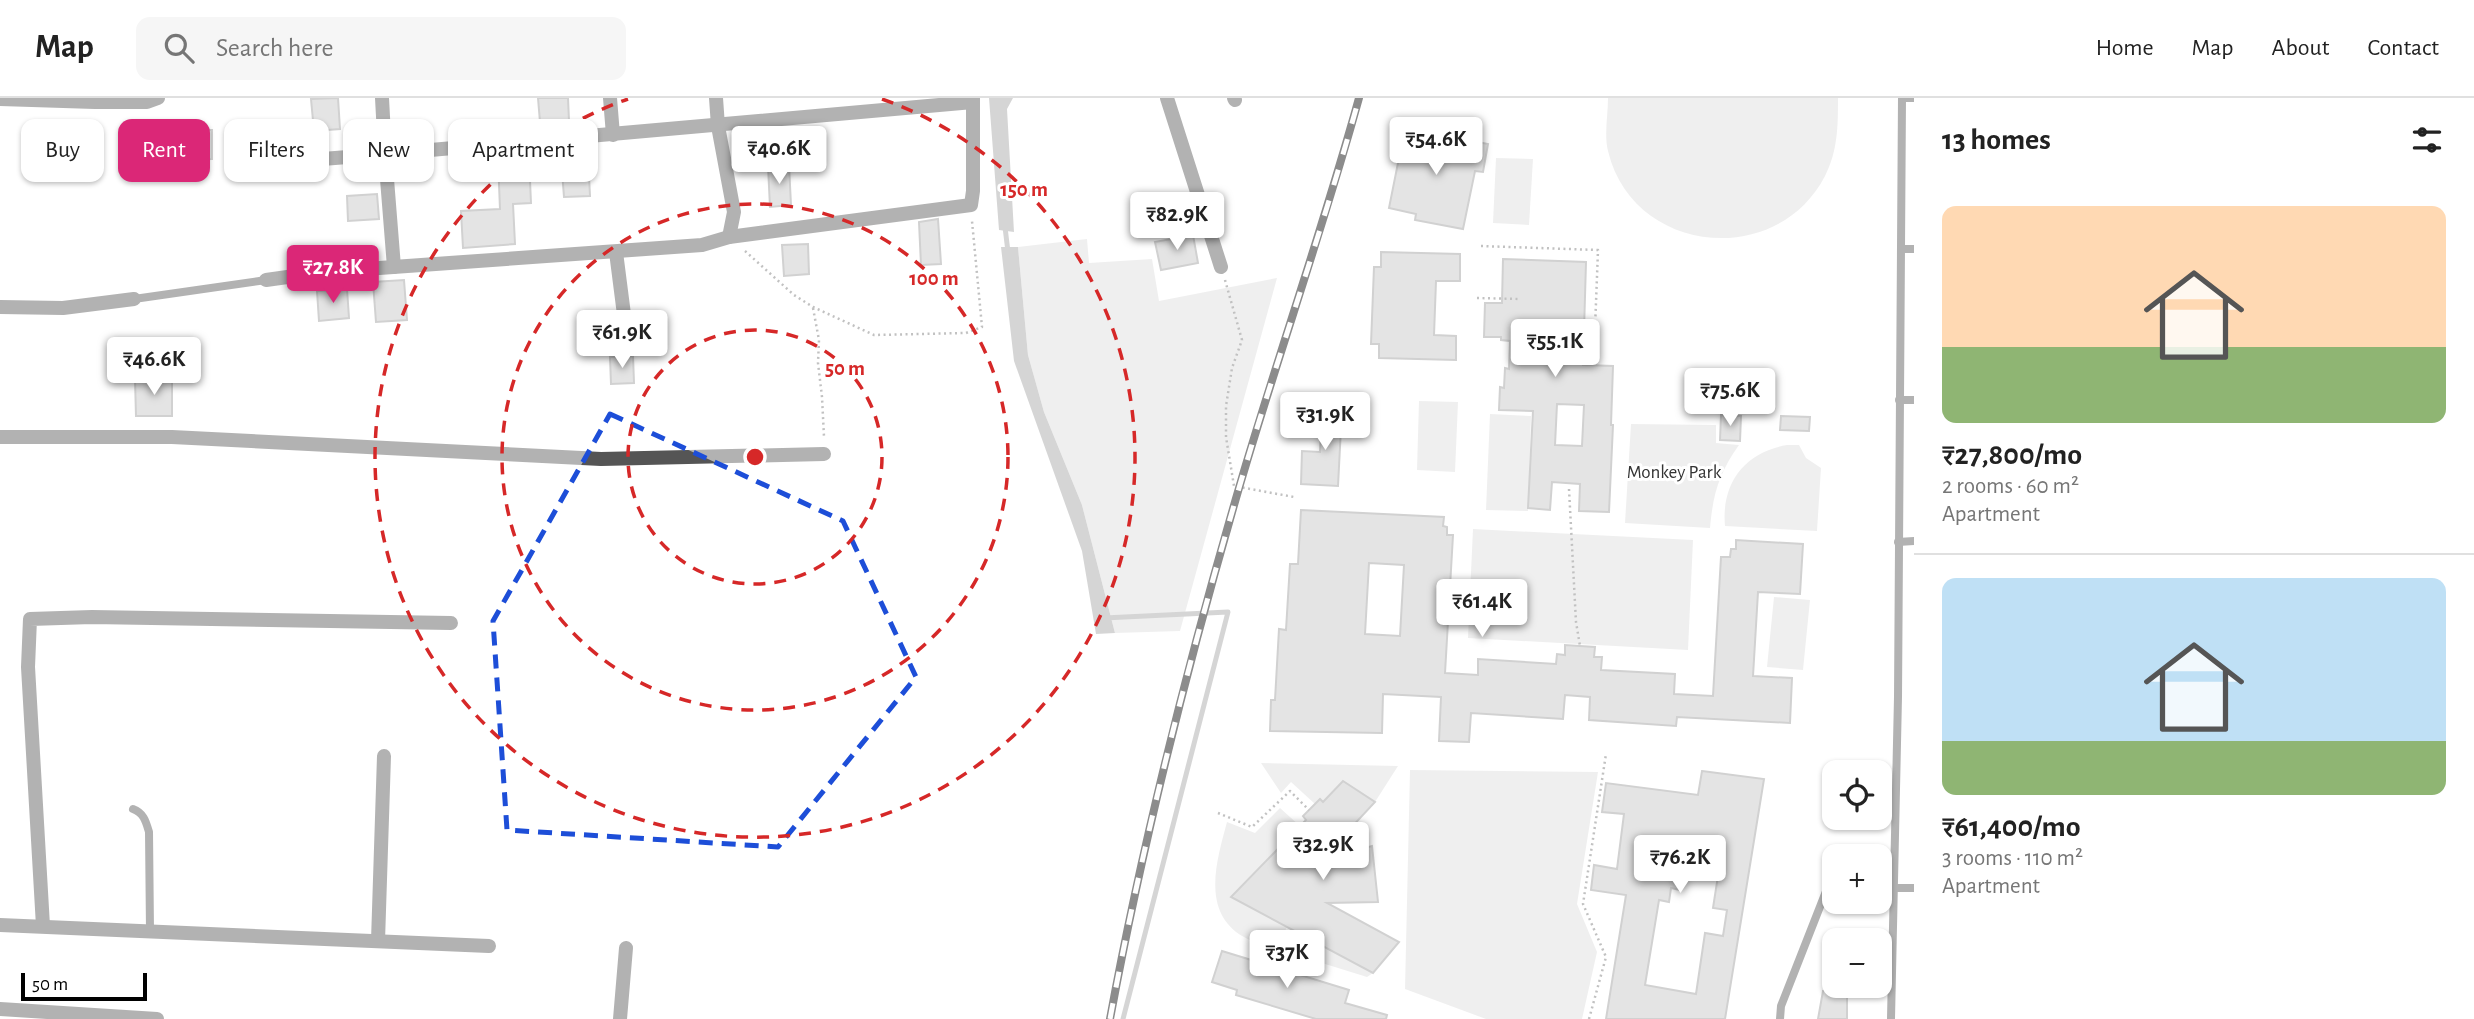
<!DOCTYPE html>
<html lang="en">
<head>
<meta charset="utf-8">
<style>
  body { margin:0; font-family:"Alegreya Sans",sans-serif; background:#f6f6f6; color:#222; height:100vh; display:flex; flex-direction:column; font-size:26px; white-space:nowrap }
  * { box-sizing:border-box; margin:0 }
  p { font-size:23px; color:#767676 }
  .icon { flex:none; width:38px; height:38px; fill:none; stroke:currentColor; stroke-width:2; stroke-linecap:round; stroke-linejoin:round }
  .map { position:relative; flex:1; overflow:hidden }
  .details { display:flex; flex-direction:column; background:#fff; width:560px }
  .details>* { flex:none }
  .banner { position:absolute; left:21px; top:21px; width:665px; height:63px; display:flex; gap:14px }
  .tools { position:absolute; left:1822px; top:662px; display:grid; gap:14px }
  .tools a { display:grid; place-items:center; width:70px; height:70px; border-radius:14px; background:#fff; box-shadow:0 2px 5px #0004; font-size:35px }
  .scale { position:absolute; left:21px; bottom:18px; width:126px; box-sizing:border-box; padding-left:7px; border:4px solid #000; border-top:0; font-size:19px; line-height:24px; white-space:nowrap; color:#000; -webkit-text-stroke:5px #fff; paint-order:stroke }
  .price { position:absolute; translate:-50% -60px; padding:0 16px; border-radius:7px; background:#fff; color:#222; font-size:23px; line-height:46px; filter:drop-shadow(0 2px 4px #0008) }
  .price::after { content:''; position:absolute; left:50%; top:42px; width:21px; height:16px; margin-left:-10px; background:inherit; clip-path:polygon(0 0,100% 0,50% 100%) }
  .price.on { background:#db2777; color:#fff }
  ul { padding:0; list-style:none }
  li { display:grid; align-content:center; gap:14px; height:371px; padding:0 28px }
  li+li { border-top:2px solid #e0e0e0 }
  li span { display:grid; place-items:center; height:217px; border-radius:14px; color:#555 }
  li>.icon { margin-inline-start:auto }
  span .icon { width:126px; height:126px; fill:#fffc; stroke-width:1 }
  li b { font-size:30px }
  h2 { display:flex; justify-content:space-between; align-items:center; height:84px; padding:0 28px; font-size:30px }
  .chip { padding:0 24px; border-radius:14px; background:#fff; box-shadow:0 2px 5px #0004; font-size:24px; line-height:63px }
  .chip.on { background:#db2777; color:#fff }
  header { display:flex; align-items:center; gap:42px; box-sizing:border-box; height:98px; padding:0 35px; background:#fff; border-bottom:2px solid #e0e0e0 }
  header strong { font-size:33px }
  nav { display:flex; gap:38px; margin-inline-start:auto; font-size:24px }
  .search { width:490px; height:63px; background:#f6f6f6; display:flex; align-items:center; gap:18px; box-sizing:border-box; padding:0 24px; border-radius:14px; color:#767676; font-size:26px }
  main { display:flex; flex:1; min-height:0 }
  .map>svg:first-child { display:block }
</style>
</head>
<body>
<header>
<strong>Map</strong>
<div class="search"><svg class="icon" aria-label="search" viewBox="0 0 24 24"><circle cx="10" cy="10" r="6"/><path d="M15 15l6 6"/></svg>Search here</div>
<nav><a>Home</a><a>Map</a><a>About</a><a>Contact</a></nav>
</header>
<main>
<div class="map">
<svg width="1914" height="921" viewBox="0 0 1914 921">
  <rect width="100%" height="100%" fill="#fff"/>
  <g fill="#dcdcdc">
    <path d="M1608 0H1838C1838 27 1838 53 1825 78 1777 171 1633 157 1608 53 1604 37 1608 17 1608 0Z"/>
    <polygon points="1496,60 1533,61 1529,127 1493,125"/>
    <polygon points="1087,141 1089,165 1152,161 1159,203 1277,180 1180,533 1115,535 1082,407 1044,314 1028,257 1018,149"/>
    <polygon points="1419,303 1458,304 1455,374 1417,372"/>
    <polygon points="1490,316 1531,318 1528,413 1486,412"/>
    <path d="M1631 326 1716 327V345L1739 347C1719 375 1713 396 1710 430L1625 425Z"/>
    <path d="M1787 347H1799L1806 360 1821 370 1817 433 1725 428C1721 385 1745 354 1787 347Z"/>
    <polygon points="1473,431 1693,442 1688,552 1468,540"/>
    <polygon points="1774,499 1810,502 1803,572 1767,569"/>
    <polygon points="1261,665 1398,668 1375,704 1343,683 1323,704 1319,701 1315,706 1291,684 1281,695"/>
    <polygon points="1410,672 1598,674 1577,806 1597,854 1582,921 1486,921 1405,891"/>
    <path d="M1280 710 1300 728 1232 799 1287 829 1276 851C1266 847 1254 845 1244 839 1200 814 1217 762 1227 724L1255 735Z"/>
    <polygon points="1303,837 1373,875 1367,879 1293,856"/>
  </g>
  <g fill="#a3a3a3">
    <polygon points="989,0 1013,0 1007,11 1014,134 999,132"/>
    <polygon points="1001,149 1018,149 1028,257 1044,314 1082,407 1115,535 1096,536 1082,453 1014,263"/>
  </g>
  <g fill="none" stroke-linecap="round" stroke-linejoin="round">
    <g stroke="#a3a3a3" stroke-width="5">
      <polyline points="1005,129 1008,154"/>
      <polyline points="1104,520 1228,514 1123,921"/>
    </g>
  </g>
  <g fill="#c4c4c4" stroke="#999" stroke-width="2" fill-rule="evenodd">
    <polygon points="338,0 340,31 314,33 311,1"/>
    <polygon points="538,0 568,0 569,23 540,24"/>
    <polygon points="1405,30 1488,46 1483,74 1475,73 1463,131 1415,122 1416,116 1389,110"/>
    <polygon points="162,32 212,32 212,61 162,62"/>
    <polygon points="802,36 804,63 785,64 784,37"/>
    <polygon points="588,58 590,98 564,99 561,60"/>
    <polygon points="529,60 531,105 513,106 515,146 463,150 461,113 500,111 498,61"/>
    <polygon points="789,67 791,107 770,109 768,68"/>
    <polygon points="377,96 379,121 348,123 347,98"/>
    <polygon points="938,121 941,166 921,167 919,124"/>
    <polygon points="1193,137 1198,165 1161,172 1155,144"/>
    <polygon points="808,146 809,176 784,178 782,147"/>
    <polygon points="1381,154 1460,156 1460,183 1436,183 1434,237 1456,238 1456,262 1379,260 1379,246 1371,246 1374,169 1381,169"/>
    <path d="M1503 161 1586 164 1583 267 1613 268 1611 327H1613L1609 414 1579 413 1580 386 1552 384 1550 412 1528 410 1533 313 1499 312 1500 289 1504 290 1505 270 1509 271 1510 243 1501 242V239H1484L1485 205H1502ZM1557 306 1584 307 1582 348 1555 347Z"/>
    <polygon points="404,182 407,222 376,224 373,184"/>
    <polygon points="347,191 349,220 319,223 317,193"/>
    <polygon points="633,258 634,285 611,286 610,259"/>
    <polygon points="135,281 172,281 172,318 136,318"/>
    <polygon points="1322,309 1342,310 1338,388 1301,386 1302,353 1320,354"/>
    <polygon points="1721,317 1741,318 1740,343 1720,342"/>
    <polygon points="1781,318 1810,319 1809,333 1780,332"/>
    <path d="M1301 412 1444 419 1443 428 1447 429V437H1453L1445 575 1478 577V561L1556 566 1557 556 1565 557V547L1595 549 1594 559H1602L1601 572 1675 576 1674 596 1713 598 1721 459H1730L1731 451H1736V442L1803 446 1800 496 1758 494 1753 578 1792 580 1790 625 1677 619 1676 628 1589 622 1590 599 1565 597 1563 621 1471 615 1469 644 1439 643 1441 599 1383 596 1382 635 1270 633 1271 602H1275L1279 531 1286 532 1290 466H1298ZM1369 465 1404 467 1400 538 1365 536Z"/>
    <path d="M1702 673 1764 681 1725 921H1606L1626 797 1591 792 1594 767 1617 771 1624 716 1602 714 1606 685 1698 697ZM1687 746 1722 752 1713 810 1727 812 1723 838 1705 835 1696 896 1645 887 1659 802 1669 804 1671 790 1680 792Z"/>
    <polygon points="1343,683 1375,704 1320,763 1372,748 1378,804 1327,805 1399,844 1373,875 1231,799 1306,722 1303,718 1320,701 1323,704"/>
    <polygon points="1222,853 1349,892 1345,905 1387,917 1386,921 1316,921 1236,897 1237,892 1212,884"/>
    <polygon points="1823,893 1847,893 1847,921 1818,921"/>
  </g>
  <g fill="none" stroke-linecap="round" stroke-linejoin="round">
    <g stroke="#777" stroke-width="2.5" stroke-dasharray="2 3.5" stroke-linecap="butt">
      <polyline points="1481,148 1598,152 1594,257"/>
      <polyline points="745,153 794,197 813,209 874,237 966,235 982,229 972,123"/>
      <polyline points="1225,182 1242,242 1232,270 1226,308 1226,339 1234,388 1294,399"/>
      <polyline points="1477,200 1521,201"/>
      <polyline points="813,210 819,242 818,265 822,299 824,339"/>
      <polyline points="1569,391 1576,524 1580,548"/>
      <polyline points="1218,715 1252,729 1290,693 1309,712"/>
      <polyline points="1589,921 1606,859 1583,806 1606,656"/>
    </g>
    <g stroke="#555" stroke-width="8">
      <polyline points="1901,151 1914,151"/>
      <polyline points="134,201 266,182"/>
      <polyline points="1899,302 1914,302"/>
      <polyline points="1898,444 1914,443"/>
      <path d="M133 711C144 715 146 724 149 734L150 833"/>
      <polyline points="1880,767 1894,766"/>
      <polyline points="1894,790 1914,790"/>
      <polyline points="1780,921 1781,908 1834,773"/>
      <polyline points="1891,921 1898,599 1902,0 1914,0"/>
    </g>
    <g stroke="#555" stroke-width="14">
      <polyline points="610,0 613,37"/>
      <polyline points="716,0 718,28 734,114 729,139"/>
      <polyline points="1167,0 1221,169"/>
      <polyline points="1234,0 1235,2"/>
      <polyline points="0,1 95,4 147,4 158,0"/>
      <polyline points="235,68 385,56 382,0"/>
      <polyline points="616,154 627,240"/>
      <polyline points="394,169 385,56 973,4"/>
      <polyline points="266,182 323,174 702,147 729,139 971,107 973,93 973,0"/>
      <polyline points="0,209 63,210 134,201"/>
      <polyline points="0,339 172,339 601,361 824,356"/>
      <polyline points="0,827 489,848"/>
      <polyline points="43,828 28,569 30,521 92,519 451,525"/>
      <polyline points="378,843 384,658"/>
      <polyline points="0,911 157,921"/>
      <polyline points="620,921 626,850"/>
    </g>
    <g stroke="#000" stroke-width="8">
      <path id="rail" d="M1110 921C1143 742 1188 565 1239 390 1277 260 1323 131 1359 0"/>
    </g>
    <use href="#rail" stroke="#fff" stroke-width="5" stroke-dasharray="16" stroke-linecap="butt"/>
  </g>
  <path d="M0 0H1914V921H0ZM610 316 843 423 916 579 778 749 507 732 493 523Z" fill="#fff" fill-opacity=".55" fill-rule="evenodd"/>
  <path fill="none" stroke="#1d4ed8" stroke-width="5" stroke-dasharray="14 9" stroke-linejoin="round" d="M610 316 843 423 916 579 778 749 507 732 493 523Z"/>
  <g fill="none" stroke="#d62828" stroke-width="3.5" stroke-dasharray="12 9">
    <circle cx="755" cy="359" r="127"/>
    <circle cx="755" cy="359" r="253"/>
    <path d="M882 1A380 380 0 1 1 628 1"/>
  </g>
  <g text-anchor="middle" stroke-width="6" stroke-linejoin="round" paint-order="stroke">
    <g font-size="19" fill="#333" stroke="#fff">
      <text x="1674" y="380">Monkey Park</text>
    </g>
  </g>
  <circle cx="755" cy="359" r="10" fill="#d62828" stroke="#fff" stroke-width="3.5"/>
  <g font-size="21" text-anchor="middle" font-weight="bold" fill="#d62828" stroke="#fff" stroke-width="6" stroke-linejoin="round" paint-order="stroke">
    <text x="1024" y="98">150 m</text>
    <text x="934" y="187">100 m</text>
    <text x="845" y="277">50 m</text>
  </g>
</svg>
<div class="tools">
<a><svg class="icon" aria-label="locate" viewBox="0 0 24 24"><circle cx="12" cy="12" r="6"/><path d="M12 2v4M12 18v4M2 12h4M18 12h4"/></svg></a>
<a>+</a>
<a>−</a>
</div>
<div class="scale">50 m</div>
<b class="price" style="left:1436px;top:79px">₹54.6K</b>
<b class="price" style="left:779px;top:88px">₹40.6K</b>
<b class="price" style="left:1177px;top:154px">₹82.9K</b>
<b class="price on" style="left:333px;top:207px">₹27.8K</b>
<b class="price" style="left:622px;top:272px">₹61.9K</b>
<b class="price" style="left:1555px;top:281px">₹55.1K</b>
<b class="price" style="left:154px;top:299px">₹46.6K</b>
<b class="price" style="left:1730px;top:330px">₹75.6K</b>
<b class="price" style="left:1325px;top:354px">₹31.9K</b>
<b class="price" style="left:1482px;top:541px">₹61.4K</b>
<b class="price" style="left:1323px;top:784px">₹32.9K</b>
<b class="price" style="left:1680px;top:797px">₹76.2K</b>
<b class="price" style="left:1287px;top:892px">₹37K</b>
<div class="banner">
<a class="chip">Buy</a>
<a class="chip on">Rent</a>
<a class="chip">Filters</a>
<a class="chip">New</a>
<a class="chip">Apartment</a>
</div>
</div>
<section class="details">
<h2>13 homes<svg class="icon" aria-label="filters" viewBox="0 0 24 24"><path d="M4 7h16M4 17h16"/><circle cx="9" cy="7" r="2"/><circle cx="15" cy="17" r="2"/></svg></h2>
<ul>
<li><span style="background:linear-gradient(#ffd9b3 65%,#8fb573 0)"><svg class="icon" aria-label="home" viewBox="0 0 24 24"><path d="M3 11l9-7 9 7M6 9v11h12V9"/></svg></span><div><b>₹27,800/mo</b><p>2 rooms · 60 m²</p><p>Apartment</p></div></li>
<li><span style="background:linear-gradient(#bfe0f5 75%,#8fb573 0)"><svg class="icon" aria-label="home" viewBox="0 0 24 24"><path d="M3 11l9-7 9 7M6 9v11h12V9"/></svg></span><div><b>₹61,400/mo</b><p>3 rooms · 110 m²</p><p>Apartment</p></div></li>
</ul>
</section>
</main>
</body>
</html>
